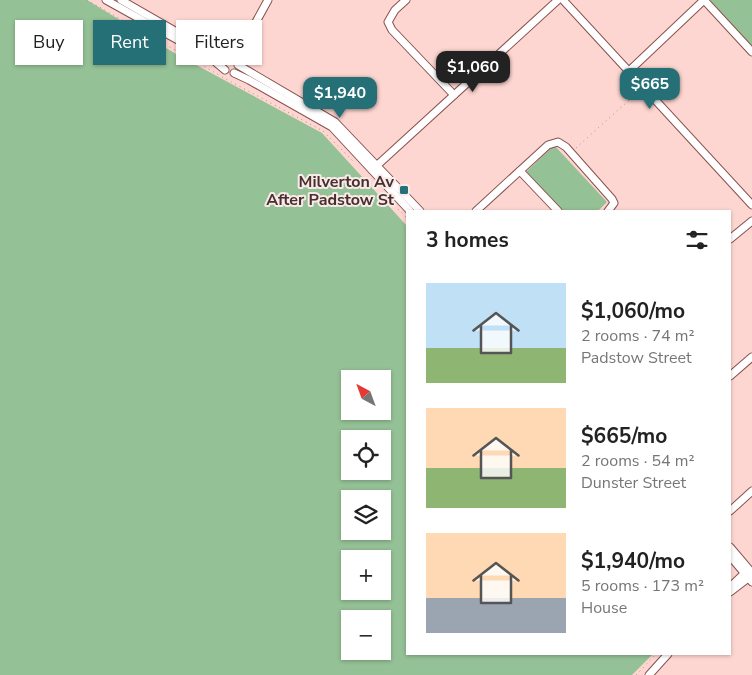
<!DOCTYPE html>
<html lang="en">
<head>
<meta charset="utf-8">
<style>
  body { margin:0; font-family:"Nunito Sans",sans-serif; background:#f6f6f6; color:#222; height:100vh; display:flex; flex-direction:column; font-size:19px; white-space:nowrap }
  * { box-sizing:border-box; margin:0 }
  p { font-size:16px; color:#767676 }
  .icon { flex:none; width:28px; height:28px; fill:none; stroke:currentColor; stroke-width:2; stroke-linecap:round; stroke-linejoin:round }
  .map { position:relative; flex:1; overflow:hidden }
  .panel { position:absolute; left:406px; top:210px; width:325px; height:445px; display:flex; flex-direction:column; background:#fff; border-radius:0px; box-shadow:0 1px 4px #0004 }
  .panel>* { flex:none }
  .top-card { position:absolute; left:15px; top:20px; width:316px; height:45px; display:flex; gap:10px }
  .needle { width:32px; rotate:319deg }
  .controls { position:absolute; left:341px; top:370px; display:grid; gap:10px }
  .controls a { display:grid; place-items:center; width:50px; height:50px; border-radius:0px; background:#fff; box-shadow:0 1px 4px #0004; font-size:25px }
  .price { position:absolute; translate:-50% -42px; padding:0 11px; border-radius:10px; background:#256f77; color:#fff; font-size:16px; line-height:32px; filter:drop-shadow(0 1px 2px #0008) }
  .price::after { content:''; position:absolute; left:50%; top:30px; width:15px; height:11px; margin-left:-8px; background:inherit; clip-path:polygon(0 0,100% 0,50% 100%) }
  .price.on { background:#222; color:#fff }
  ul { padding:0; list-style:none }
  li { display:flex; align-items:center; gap:15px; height:125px; padding:0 20px }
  li span { display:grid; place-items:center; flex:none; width:140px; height:100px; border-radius:0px; color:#555 }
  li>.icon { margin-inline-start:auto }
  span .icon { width:60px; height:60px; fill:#fffc; stroke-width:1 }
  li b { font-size:21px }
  h2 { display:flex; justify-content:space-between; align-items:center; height:60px; padding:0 20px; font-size:21px }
  .tag { padding:0 18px; border-radius:0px; background:#fff; box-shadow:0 1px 4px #0004; font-size:18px; line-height:45px }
  .tag.on { background:#256f77; color:#fff }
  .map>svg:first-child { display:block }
</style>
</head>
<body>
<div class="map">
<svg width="752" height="675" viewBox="0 0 752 675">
  <rect width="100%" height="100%" fill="#fed6d1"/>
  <g fill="#95c196" fill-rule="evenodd">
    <path d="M0 0H87L176 54 322 133 407 226 408 654H653L632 675H0ZM350 379H382V411H350ZM350 439H382V471H350ZM350 499H382V531H350ZM350 559H382V591H350ZM350 619H382V651H350Z"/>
    <polygon points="711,0 752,0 752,51 708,3"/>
    <polygon points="554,145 607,202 598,211 559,211 524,174"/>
  </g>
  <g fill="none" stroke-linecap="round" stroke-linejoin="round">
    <g stroke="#89514d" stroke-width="9">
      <g id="minor">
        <polyline points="106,0 212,59 225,70"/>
        <polyline points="121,0 215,54 229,60"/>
        <polyline points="406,0 395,10 388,22 392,30 454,95"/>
        <polyline points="563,0 752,205"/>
        <polyline points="704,0 752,52"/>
        <polyline points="237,62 245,42 268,0"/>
        <polyline points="238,65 335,122 420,211"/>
        <polyline points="629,71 704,0"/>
        <polyline points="234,73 249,80 332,127 410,211"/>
        <polyline points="372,170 558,0"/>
        <polyline points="520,171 558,211"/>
        <polyline points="476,211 548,145 558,142 566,147 612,199 614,203 608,211"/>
        <polyline points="730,239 752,221"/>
        <polyline points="730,376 752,357"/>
        <polyline points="730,511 752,491"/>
        <polyline points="730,547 752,573"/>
        <polyline points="730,556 752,582"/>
        <polyline points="730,587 748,570"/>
        <polyline points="730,592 752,575"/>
        <polyline points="649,675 668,654"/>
      </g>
    </g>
    <g stroke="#b08e8a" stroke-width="1" stroke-dasharray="1 4" stroke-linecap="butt">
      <polyline points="87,0 219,75"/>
      <polyline points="222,77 323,131 354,162"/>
      <polyline points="576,148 638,92"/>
      <polyline points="398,209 408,219"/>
      <polyline points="636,675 656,654"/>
    </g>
    <use href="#minor" stroke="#fff" stroke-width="7"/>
  </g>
  <rect fill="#256f77" stroke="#f8eae8" stroke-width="2" x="399" y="185" width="10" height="10" rx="2.5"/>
  <g text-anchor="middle" stroke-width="4" stroke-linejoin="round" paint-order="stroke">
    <g font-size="16" font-weight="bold" fill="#482e2c" stroke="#f8eae8" text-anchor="end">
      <text x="394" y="187">Milverton Av<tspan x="394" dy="18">After Padstow St</tspan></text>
    </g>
  </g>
</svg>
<div class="controls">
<a><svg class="needle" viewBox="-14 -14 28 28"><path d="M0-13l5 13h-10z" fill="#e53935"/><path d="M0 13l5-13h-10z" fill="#767676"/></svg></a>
<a><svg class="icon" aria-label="locate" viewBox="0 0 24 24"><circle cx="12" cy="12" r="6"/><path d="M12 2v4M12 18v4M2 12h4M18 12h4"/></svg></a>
<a><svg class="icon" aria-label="layers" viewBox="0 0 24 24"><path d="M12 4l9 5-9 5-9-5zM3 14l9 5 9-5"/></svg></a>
<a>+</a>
<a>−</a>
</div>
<b class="price on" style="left:473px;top:93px">$1,060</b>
<b class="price" style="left:650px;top:110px">$665</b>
<b class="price" style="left:340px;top:119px">$1,940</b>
<div class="top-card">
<a class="tag">Buy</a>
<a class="tag on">Rent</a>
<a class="tag">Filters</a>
</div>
<section class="panel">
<h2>3 homes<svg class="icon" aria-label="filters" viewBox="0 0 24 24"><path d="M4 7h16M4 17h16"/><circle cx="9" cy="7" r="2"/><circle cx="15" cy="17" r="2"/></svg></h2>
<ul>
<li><span style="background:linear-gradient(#bfe0f5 65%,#8fb573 0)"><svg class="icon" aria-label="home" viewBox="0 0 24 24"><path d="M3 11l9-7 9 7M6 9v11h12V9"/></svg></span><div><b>$1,060/mo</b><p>2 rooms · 74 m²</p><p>Padstow Street</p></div></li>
<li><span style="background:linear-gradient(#ffd9b3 60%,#8fb573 0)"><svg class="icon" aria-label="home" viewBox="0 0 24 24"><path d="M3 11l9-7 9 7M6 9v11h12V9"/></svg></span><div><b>$665/mo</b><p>2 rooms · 54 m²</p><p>Dunster Street</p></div></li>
<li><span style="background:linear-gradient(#ffd9b3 65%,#9aa5b1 0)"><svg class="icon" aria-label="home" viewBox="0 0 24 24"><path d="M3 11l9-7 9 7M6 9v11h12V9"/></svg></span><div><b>$1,940/mo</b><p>5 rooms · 173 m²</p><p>House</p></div></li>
</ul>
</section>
</div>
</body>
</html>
